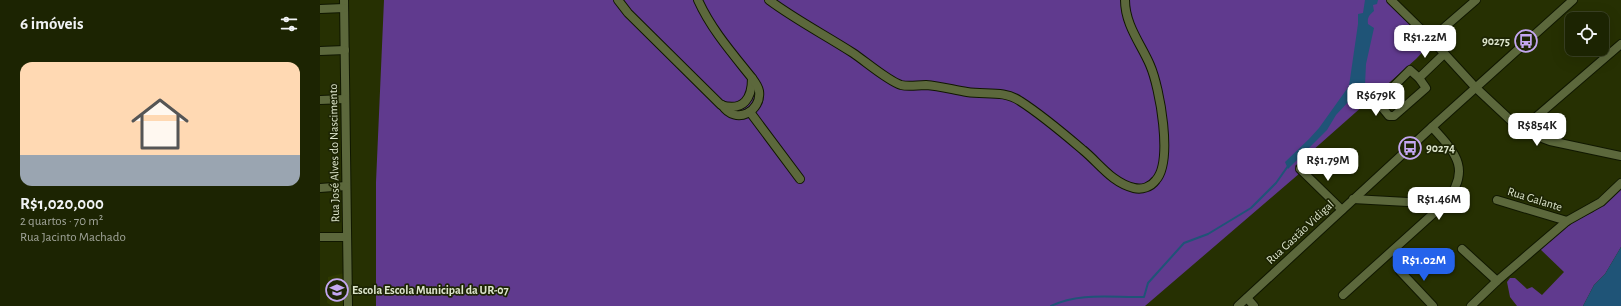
<!DOCTYPE html>
<html lang="pt">
<head>
<meta charset="utf-8">
<style>
  body { margin:0; font-family:"Alegreya Sans",sans-serif; background:#252c0c; color:#f1f3f6; height:100vh; display:flex; flex-direction:column; font-size:15px; white-space:nowrap }
  * { box-sizing:border-box; margin:0 }
  p { font-size:13px; color:#a0a499 }
  .icon { flex:none; width:22px; height:22px; fill:none; stroke:currentColor; stroke-width:2; stroke-linecap:round; stroke-linejoin:round }
  .map { position:relative; flex:1; overflow:hidden }
  .drawer { display:flex; flex-direction:column; background:#1c2402; width:320px }
  .drawer>* { flex:none }
  .tools { position:absolute; left:1245px; top:12px; display:grid; gap:8px }
  .tools a { display:grid; place-items:center; width:44px; height:44px; border-radius:8px; background:#1c2402; box-shadow:0 4px 16px #0002,0 0 0 1px #3a4124; font-size:20px }
  .price { position:absolute; translate:-50% -34px; padding:0 9px; border-radius:8px; background:#fff; color:#222; font-size:13px; line-height:26px; filter:drop-shadow(0 1px 2px #0008) }
  .price::after { content:''; position:absolute; left:50%; top:24px; width:12px; height:9px; margin-left:-6px; background:inherit; clip-path:polygon(0 0,100% 0,50% 100%) }
  .price.active { background:#2563eb; color:#fff }
  ul { padding:0; list-style:none }
  li { display:grid; align-content:center; gap:8px; height:212px; padding:0 20px }
  li span { display:grid; place-items:center; height:124px; border-radius:12px; color:#555 }
  li>.icon { margin-inline-start:auto }
  span .icon { width:72px; height:72px; fill:#fffc; stroke-width:1 }
  li b { font-size:17px }
  h2 { display:flex; justify-content:space-between; align-items:center; height:48px; padding:0 20px; font-size:17px }
  main { display:flex; flex:1; min-height:0 }
  .map>svg:first-child { display:block }
</style>
</head>
<body>
<main>
<section class="drawer">
<h2>6 imóveis<svg class="icon" aria-label="filters" viewBox="0 0 24 24"><path d="M4 7h16M4 17h16"/><circle cx="9" cy="7" r="2"/><circle cx="15" cy="17" r="2"/></svg></h2>
<ul>
<li><span style="background:linear-gradient(#ffd9b3 75%,#9aa5b1 0)"><svg class="icon" aria-label="home" viewBox="0 0 24 24"><path d="M3 11l9-7 9 7M6 9v11h12V9"/></svg></span><div><b>R$1,020,000</b><p>2 quartos · 70 m²</p><p>Rua Jacinto Machado</p></div></li>
</ul>
</section>
<div class="map">
<svg width="1301" height="306" viewBox="0 0 1301 306">
  <rect width="100%" height="100%" fill="#263002"/>
  <polygon fill="#2e3901" points="28,272 26,306 12,306 7,303 8,277"/>
  <g fill="#603a8e">
    <polygon points="64,0 1071,0 1112,42 1096,59 975,166 980,173 825,306 56,306 56,182"/>
    <polygon points="1301,187 1301,247 1285,274 1274,285 1263,306 1197,306 1190,297 1187,282 1190,278 1195,278 1207,289 1212,287 1222,295 1244,272 1219,248 1248,224 1273,212"/>
  </g>
  <g fill="#1f5477">
    <path d="M1045 0H1058L1057 4 1053 5 1054 11C1049 15 1047 18 1048 24L1054 28 1046 64 1045 85 1040 86 1038 94 1028 102 1016 115 1007 130 968 169 965 162 989 139 999 128 1029 86 1038 24V14L1043 13Z"/>
    <polygon points="1301,247 1301,306 1263,306 1274,285 1285,274"/>
  </g>
  <g fill="none" stroke-linecap="round" stroke-linejoin="round">
    <path stroke="#1f5477" stroke-width="2" d="M731 306C761 292 792 298 824 297L828 283 864 243 888 234 931 208 956 183 968 166"/>
    <g stroke="#101700" stroke-width="10">
      <g id="minor">
        <polyline points="24,0 28,306"/>
        <path d="M298 0 308 13 401 105C424 112 432 98 432 78 412 53 391 29 378 0"/>
        <path d="M449 0C476 20 505 35 533 53 545 61 568 81 581 85 589 87 597 85 606 85 620 86 634 90 647 92 665 95 684 90 700 101 722 115 743 133 763 150 779 163 792 183 814 188 822 190 831 187 836 180 853 161 840 88 830 65 821 44 805 25 805 0"/>
        <polyline points="1071,0 1111,39 1155,87 1201,130 1230,141 1301,156"/>
        <polyline points="0,9 24,8"/>
        <polyline points="1111,39 1156,0"/>
        <polyline points="0,51 25,50"/>
        <polygon points="1090,70 1099,78 1106,88 1074,116 1069,116 1060,105 1059,101"/>
        <polyline points="1099,78 1124,54"/>
        <polyline points="0,100 25,99"/>
        <path d="M402 105C416 126 442 111 439 91 438 86 435 82 432 78"/>
        <polyline points="430,112 480,179"/>
        <polyline points="1201,130 1301,44"/>
        <polyline points="980,169 1022,210"/>
        <polyline points="0,188 26,186"/>
        <polyline points="1033,199 1124,204"/>
        <polyline points="1177,200 1247,221"/>
        <polyline points="0,237 27,237"/>
        <polyline points="1142,249 1177,281"/>
        <polyline points="1080,271 1113,306"/>
        <path d="M1023 295 1124 204C1152 171 1137 154 1112 127"/>
        <polyline points="927,298 934,306"/>
        <polyline points="918,306 1112,127 1253,0"/>
        <polyline points="1151,306 1177,281 1247,221 1281,202 1301,183"/>
      </g>
    </g>
    <use href="#minor" stroke="#5c683c" stroke-width="8"/>
  </g>
  <defs>
    <g id="bus-ring" transform="scale(1.15)"><circle r="9.5" fill="#1d2504" stroke="#c4a7f1" stroke-width="1.5"/><path d="M-5-6H5V4H4V6H2V4H-2V6H-4V4H-5ZM-3.5-4V0h7V-4ZM-3.5 1.2v1.5H-2V1.2ZM2 1.2v1.5H3.5V1.2Z" fill="#c4a7f1"/></g>
    <g id="school-ring" transform="scale(1.15)"><circle r="9.5" fill="#1d2504" stroke="#c4a7f1" stroke-width="1.5"/><path d="M0-5L7-2L0 1L-7-2ZM-4 1L0 2.5L4 1V4Q0 6-4 4Z" fill="#c4a7f1"/></g>
  </defs>
  <g fill-rule="evenodd">
    <use href="#bus-ring" x="1206" y="41"/>
    <use href="#bus-ring" x="1090" y="148"/>
    <use href="#school-ring" x="17" y="290"/>
  </g>
  <g text-anchor="middle" stroke-width="3.5" stroke-linejoin="round" paint-order="stroke">
    <g font-size="12" font-weight="bold" fill="#dde5cc" stroke="#1d2504" text-anchor="start">
      <text x="1190" y="45" text-anchor="end">90275</text>
      <text x="1106" y="152">90274</text>
      <text x="32" y="294">Escola Escola Municipal da UR-07</text>
    </g>
    <g font-size="12" fill="#dde5cc" stroke="#1d2504">
      <text transform="translate(14 153) rotate(-91)" y="4">Rua José Alves do Nascimento</text>
      <text transform="translate(1215 199) rotate(17)" y="4">Rua Galante</text>
      <text transform="translate(980 232) rotate(-43)" y="4">Rua Gastão Vidigal</text>
    </g>
  </g>
</svg>
<div class="tools">
<a><svg class="icon" aria-label="locate" viewBox="0 0 24 24"><circle cx="12" cy="12" r="6"/><path d="M12 2v4M12 18v4M2 12h4M18 12h4"/></svg></a>
</div>
<b class="price" style="left:1105px;top:59px">R$1.22M</b>
<b class="price" style="left:1056px;top:117px">R$679K</b>
<b class="price" style="left:1217px;top:147px">R$854K</b>
<b class="price" style="left:1008px;top:182px">R$1.79M</b>
<b class="price" style="left:1119px;top:221px">R$1.46M</b>
<b class="price active" style="left:1104px;top:282px">R$1.02M</b>
</div>
</main>
</body>
</html>
